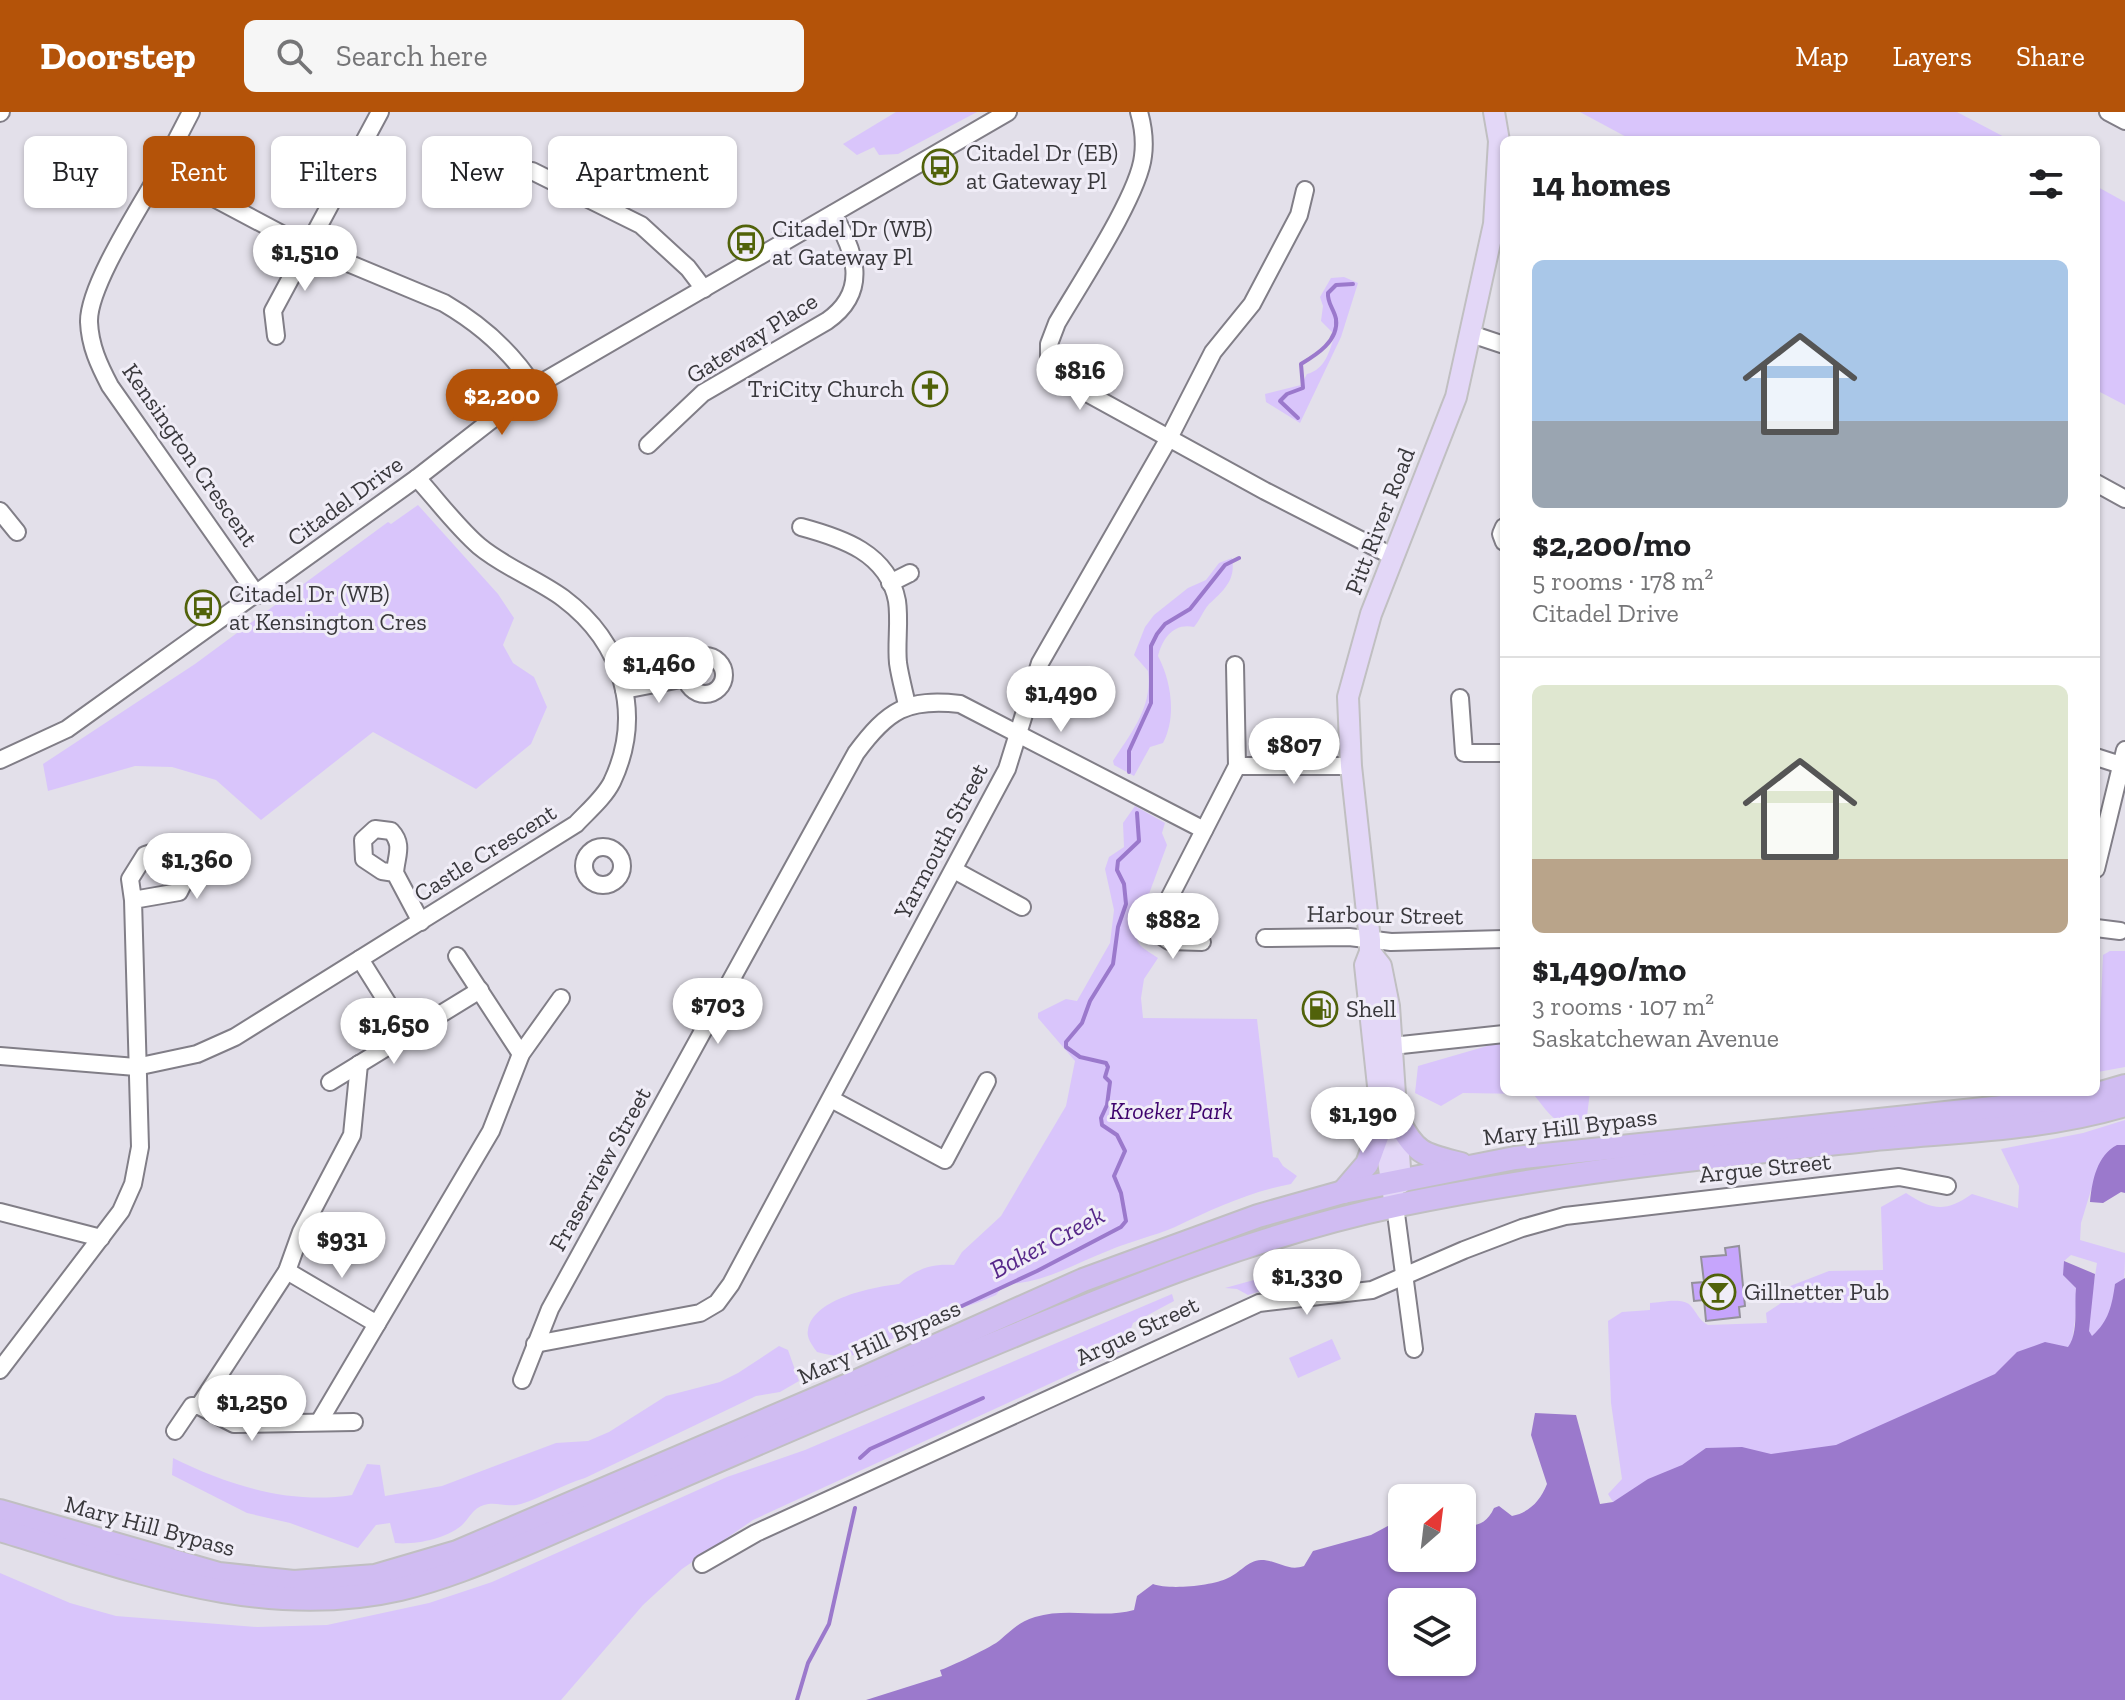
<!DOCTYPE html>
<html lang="en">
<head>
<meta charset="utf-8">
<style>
  body { margin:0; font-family:"Zilla Slab",serif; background:#f6f6f6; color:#202124; height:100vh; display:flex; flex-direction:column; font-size:30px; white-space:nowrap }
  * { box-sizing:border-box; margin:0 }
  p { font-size:26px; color:#757577 }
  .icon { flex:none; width:44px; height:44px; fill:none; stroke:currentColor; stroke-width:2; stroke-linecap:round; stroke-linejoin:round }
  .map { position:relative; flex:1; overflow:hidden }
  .drawer { position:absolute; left:1500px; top:24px; width:600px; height:960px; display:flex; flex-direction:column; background:#fff; border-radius:12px; box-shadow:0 2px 6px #0004 }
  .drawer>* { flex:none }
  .banner { position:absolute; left:24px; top:24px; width:760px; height:72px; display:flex; gap:16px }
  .needle { width:52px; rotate:28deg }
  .buttons { position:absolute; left:1388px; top:1372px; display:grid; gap:16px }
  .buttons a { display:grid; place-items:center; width:88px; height:88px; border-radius:12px; background:#fff; box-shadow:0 2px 6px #0004; font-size:40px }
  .price { position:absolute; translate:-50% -68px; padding:0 18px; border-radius:28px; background:#fff; color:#222; font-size:26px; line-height:52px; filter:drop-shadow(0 2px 4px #0008) }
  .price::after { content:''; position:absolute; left:50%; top:48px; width:24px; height:18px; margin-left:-12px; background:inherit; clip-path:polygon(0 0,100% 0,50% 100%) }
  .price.on { background:#b45309; color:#fff }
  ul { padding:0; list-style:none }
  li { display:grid; align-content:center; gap:16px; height:424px; padding:0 32px }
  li+li { border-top:2px solid #e0e0e0 }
  li span { display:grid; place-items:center; height:248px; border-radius:12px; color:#555 }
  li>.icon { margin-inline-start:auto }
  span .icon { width:144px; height:144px; fill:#fffc; stroke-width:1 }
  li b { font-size:34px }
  h2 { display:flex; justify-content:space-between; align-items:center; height:96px; padding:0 32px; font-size:34px }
  .tag { padding:0 28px; border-radius:12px; background:#fff; box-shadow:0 2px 6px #0004; font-size:28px; line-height:72px }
  .tag.on { background:#b45309; color:#fff }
  header { display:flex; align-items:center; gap:48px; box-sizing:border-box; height:112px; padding:0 40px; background:#b45309; color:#fff }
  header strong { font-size:38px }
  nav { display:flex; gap:44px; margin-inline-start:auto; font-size:28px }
  .search { width:560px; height:72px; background:#f6f6f6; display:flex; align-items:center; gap:20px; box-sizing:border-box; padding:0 28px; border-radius:12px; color:#757577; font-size:30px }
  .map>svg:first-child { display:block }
</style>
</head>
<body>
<header>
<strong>Doorstep</strong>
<div class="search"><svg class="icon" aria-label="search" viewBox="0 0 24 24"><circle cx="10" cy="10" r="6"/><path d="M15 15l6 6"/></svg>Search here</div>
<nav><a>Map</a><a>Layers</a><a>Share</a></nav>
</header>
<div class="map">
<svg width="2125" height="1588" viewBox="0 0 2125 1588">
  <rect width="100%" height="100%" fill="#e3e0ea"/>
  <g fill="#d9c5fb">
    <polygon points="896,0 977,0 898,42 879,43 874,35 857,43 843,32"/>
    <polygon points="1580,0 1957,0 2010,28 1632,28"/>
    <polygon points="2096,74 2125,90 2125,293 2096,278"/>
    <path d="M1344 165 1358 171 1341 225 1300 311 1266 290 1265 282 1301 273 1307 262C1326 257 1329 239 1335 223L1321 209 1323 194 1320 185 1331 166Z"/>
    <polygon points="418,393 498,482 514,506 503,533 513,551 534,565 547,595 531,632 476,677 373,620 261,708 216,668 172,655 135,654 48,679 43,652 195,552 388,410 391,412"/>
    <path d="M1232 446C1236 468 1224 478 1209 492 1203 499 1200 508 1194 515 1173 511 1163 526 1158 544 1171 569 1177 604 1163 631L1150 635 1134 664 1114 653 1113 649C1131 621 1153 595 1148 559L1134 543 1145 515 1154 503 1188 476 1206 468 1219 451Z"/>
    <path d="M1135 694 1165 711 1162 721 1167 733 1135 820C1137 836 1146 837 1158 846L1144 867 1141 886 1143 906 1257 907 1273 1045 1278 1046 1283 1054 1297 1064 1291 1072C1249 1080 1213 1097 1175 1115 1154 1124 1131 1129 1110 1138 1076 1151 1043 1172 1005 1172L996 1183C971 1194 945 1201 921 1212 882 1228 865 1254 817 1240 813 1234 806 1226 808 1218 813 1186 874 1175 899 1172 915 1157 933 1151 954 1153L962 1140 1001 1104 1066 994 1075 949 1038 906V901L1066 887 1077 889 1110 831 1114 798 1105 757 1109 745 1124 735 1123 711Z"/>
    <polygon points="2110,839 2125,839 2125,955 2098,960 2103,843"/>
    <path d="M1494 932H1504V980H1590L1587 1004C1559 1024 1549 1000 1533 982L1463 981 1441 994 1415 981 1418 954Z"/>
    <path d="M2125 1008V1033L2091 1078 2081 1111 2080 1128 2125 1141C2125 1195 2116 1201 2083 1240L2097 1151 2071 1143 2064 1149 2068 1165 2076 1176V1200L2071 1238 2083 1273 1613 1390 1608 1382 1622 1367 1611 1291 1608 1209 1622 1200 1650 1198V1191C1661 1191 1681 1185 1690 1193 1697 1200 1698 1208 1708 1213L1767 1211 1766 1201 1781 1191 1780 1178 1829 1159 1883 1158 1881 1095 1906 1081C1933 1099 1946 1100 1972 1082L2018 1096 2019 1074 2001 1037 2083 1021Z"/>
    <polygon points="1297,1156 1313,1157 1315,1162 1248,1183 1237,1177 1225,1176"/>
    <polygon points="1172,1182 1174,1189 1133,1211 1123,1238 753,1408 682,1457 643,1493 561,1588 0,1588 0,1461 70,1491 116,1504 257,1515 327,1513 429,1491 492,1470 727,1365 805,1338"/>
    <polygon points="1332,1227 1341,1247 1298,1266 1289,1246"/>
    <path d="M779 1234 788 1238 799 1269 780 1280 756 1284 585 1366C562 1373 543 1385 521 1392 508 1396 496 1389 484 1393 473 1396 469 1407 461 1414 445 1427 415 1433 395 1431L390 1411 376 1413 358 1436 290 1411 247 1401 172 1363 173 1346C227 1373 291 1393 352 1383L367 1352 380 1353 385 1384 442 1374 556 1331 588 1329 609 1320 666 1284 720 1270 738 1261Z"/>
  </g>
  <g fill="#9b79cc" fill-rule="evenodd">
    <path d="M2117 1033H2125V1081L2121 1080 2103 1091 2090 1090C2092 1069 2097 1043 2117 1033Z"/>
    <path d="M2064 1149 2095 1162 2089 1219 2092 1224C2109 1209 2112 1193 2115 1172L2125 1166V1588H866L942 1564 940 1558C948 1556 994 1534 1000 1528 1013 1517 1019 1510 1035 1505 1068 1495 1103 1507 1134 1498L1137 1484 1153 1472C1169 1478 1212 1474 1228 1466 1240 1461 1247 1449 1261 1448 1278 1448 1287 1460 1304 1454L1313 1439 1371 1423 1399 1408H1402V1446H1462V1413C1478 1415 1487 1411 1494 1396L1499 1394 1512 1404C1530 1400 1540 1389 1547 1372L1531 1323 1535 1301 1576 1303 1600 1392 1613 1390 1648 1367 1682 1353 1706 1336 1742 1335 1771 1342 1836 1333 1995 1262 2017 1240 2045 1230 2068 1235C2079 1220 2074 1194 2076 1176L2063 1163ZM1402 1490H1462V1550H1402Z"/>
  </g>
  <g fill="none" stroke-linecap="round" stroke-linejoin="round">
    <g stroke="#9b79cc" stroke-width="4">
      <path d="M1298 306 1280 289 1287 282 1303 276 1301 252C1316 243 1339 229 1336 207 1334 197 1327 191 1328 181L1336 173 1353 172"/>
      <polyline points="1129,660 1129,639 1151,591 1151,534 1157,522 1165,512 1190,497 1225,453 1239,446"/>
      <polyline points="949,1200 1037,1159 1121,1115 1126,1109 1121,1081 1114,1064 1125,1039 1117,1023 1102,1013 1101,1006 1107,993 1110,970 1105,965 1108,955 1106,951 1080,945 1066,935 1066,930 1082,911 1090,889 1113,852 1118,815 1126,792 1124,772 1117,758 1118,749 1139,729 1137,701"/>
      <polyline points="860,1346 870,1337 983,1286"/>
      <polyline points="797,1588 808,1551 829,1512 855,1396"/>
    </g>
  </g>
  <polygon fill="#c6a5fc" stroke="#94919b" stroke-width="2" points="1739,1134 1745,1194 1739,1195 1740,1205 1706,1209 1704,1188 1694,1189 1692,1171 1704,1170 1701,1145 1726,1143 1725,1136"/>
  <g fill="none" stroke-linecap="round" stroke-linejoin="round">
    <g stroke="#817e87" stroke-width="20">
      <g id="minor">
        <path d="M1139 0C1143 14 1145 29 1143 44 1139 83 1079 173 1057 211L1049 232V251L1065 269 1265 379 1392 444"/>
        <polyline points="2108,0 2125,9"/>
        <polyline points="0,1 1,0"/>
        <polyline points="161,58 191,0"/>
        <polyline points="532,59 641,113 688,156 704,177"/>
        <polyline points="1471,222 1504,233"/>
        <polyline points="276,224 273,199 380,0"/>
        <path d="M648 333 703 281 827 209C870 179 855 139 833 102"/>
        <polyline points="2096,371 2125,387"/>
        <polyline points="0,399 17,420"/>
        <path d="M801 415C842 426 888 441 897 489 900 509 896 531 898 551 900 565 904 579 907 593"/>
        <polyline points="1504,415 1501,422 1504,430"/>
        <polyline points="890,471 910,461"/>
        <path d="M257 483 110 274C99 253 90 234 89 210 88 174 142 92 161 58L295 129 444 191C480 212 512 240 534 275"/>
        <circle cx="705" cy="563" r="19"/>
        <polyline points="624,578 686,566"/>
        <polyline points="1460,586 1464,641 1504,641"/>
        <polyline points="2096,645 2121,653"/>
        <polyline points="0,648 67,617 417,366 534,275 1008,0"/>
        <polyline points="1237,654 1351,654"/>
        <circle cx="603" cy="754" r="19"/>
        <polyline points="2096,757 2125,638"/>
        <polyline points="954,758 1022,795"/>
        <path d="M395 761 382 759 364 747 363 728 375 717 391 719C404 733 396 744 395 761L421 810"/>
        <polyline points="2096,816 2120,819"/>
        <polyline points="1265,826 1349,825 1391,830 1504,827"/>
        <polyline points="1202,830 1169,829 1157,821 1158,808 1237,654 1235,553"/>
        <polyline points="457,844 521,942"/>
        <polyline points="360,847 407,922"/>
        <polyline points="1392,934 1504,922"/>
        <path d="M0 944 136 955 197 942 235 925 576 712C587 700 604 686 612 670 644 602 623 531 563 486 537 467 504 455 479 434 457 415 437 388 417 366"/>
        <polyline points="330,970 480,878"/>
        <polyline points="831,987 945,1048 987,969"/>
        <polyline points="1395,1094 1414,1237"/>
        <polyline points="0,1100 101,1126"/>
        <polyline points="287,1159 377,1212"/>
        <polyline points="535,1232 700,1201 717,1191 731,1172 1007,657 1040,551 1169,326 1213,240 1252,192 1299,103 1305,78"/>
        <polyline points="0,1258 121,1099 133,1072 140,1035 133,788 179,780 187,764 185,752 157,739 145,743 130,767 133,788"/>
        <path d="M522 1268 550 1197 856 641C888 598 907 586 960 592L1204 718"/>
        <polyline points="199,1294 234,1312 354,1310"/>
        <polyline points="319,1310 491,1019 521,942 561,886"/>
        <polyline points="175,1319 192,1294 199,1294 287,1159 301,1120 352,1023 359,952"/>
        <polyline points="702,1452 756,1421 1259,1191 1372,1178 1464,1138 1522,1116 1565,1104 1899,1065 1947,1074"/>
      </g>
    </g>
    <g stroke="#c0bfc1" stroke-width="24">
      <g id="major">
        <polyline points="1370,840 1381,854 1389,894 1401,1071"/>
        <polyline points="1395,1094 1382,1011 1365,853 1370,840 1370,828 1351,654 1348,585 1371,502 1456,285 1494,112 1499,29 1494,0"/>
      </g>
    </g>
    <g stroke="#c0bfc1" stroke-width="26">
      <g id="highway">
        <path d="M1398 1008C1416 1043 1425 1043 1461 1052"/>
        <polyline points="1343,1080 1367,1052 1382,1011"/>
        <polyline points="0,1399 219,1462 294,1470 375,1464 457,1440 848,1273 1083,1168 1258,1104 1343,1080 1515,1046 2031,992 2101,981 2125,974"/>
        <path d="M0 1418C131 1457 261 1509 400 1477 442 1467 481 1451 521 1434 676 1367 830 1299 986 1235 1121 1179 1256 1123 1399 1093 1553 1061 1710 1045 1867 1028 1952 1019 2043 1018 2125 993"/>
      </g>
    </g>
    <use href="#minor" stroke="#fff" stroke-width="16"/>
    <use href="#major" stroke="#e3d7f7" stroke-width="20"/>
    <use href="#highway" stroke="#d0bcf2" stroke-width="22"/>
  </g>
  <defs>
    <g id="bus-ring" transform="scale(1.8)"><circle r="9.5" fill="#f0edf7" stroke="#51620a" stroke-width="1.5"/><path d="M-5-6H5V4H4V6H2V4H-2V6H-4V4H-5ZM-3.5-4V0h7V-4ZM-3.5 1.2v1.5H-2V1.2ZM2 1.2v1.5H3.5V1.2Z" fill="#51620a"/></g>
    <g id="church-ring" transform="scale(1.8)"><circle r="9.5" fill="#f0edf7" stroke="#51620a" stroke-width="1.5"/><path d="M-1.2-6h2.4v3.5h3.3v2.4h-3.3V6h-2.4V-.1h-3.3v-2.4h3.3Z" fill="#51620a"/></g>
    <g id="fuel-ring" transform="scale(1.8)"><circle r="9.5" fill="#f0edf7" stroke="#51620a" stroke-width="1.5"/><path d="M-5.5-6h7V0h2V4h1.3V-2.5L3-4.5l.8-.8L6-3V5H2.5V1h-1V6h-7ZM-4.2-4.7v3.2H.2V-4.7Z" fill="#51620a"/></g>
    <g id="bar-ring" transform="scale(1.8)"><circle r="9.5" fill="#f0edf7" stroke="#51620a" stroke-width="1.5"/><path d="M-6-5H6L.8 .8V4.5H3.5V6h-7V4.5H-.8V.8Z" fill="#51620a"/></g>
  </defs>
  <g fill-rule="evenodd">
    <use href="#bus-ring" x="940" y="55"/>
    <use href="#bus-ring" x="746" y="131"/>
    <use href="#church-ring" x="930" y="277"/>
    <use href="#bus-ring" x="203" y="496"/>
    <use href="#fuel-ring" x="1320" y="897"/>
    <use href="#bar-ring" x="1718" y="1180"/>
  </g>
  <g text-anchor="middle" stroke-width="6" stroke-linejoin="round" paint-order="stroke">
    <g font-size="24" fill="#39383c" stroke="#f0edf7" text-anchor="start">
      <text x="966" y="49">Citadel Dr (EB)<tspan x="966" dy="28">at Gateway Pl</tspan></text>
      <text x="772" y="125">Citadel Dr (WB)<tspan x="772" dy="28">at Gateway Pl</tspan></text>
      <text x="904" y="285" text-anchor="end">TriCity Church</text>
      <text x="229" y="490">Citadel Dr (WB)<tspan x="229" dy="28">at Kensington Cres</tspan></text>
      <text x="1346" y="905">Shell</text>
      <text x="1744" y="1188">Gillnetter Pub</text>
    </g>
    <g font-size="24" fill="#39383c" stroke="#f0edf7">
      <text transform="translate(752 226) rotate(-32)" y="8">Gateway Place</text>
      <text transform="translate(190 343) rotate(55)" y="8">Kensington Crescent</text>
      <text transform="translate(345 389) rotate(-36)" y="8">Citadel Drive</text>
      <text transform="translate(1380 409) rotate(-69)" y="8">Pitt River Road</text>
      <text transform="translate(941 729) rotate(-62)" y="8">Yarmouth Street</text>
      <text transform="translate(485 741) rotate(-32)" y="8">Castle Crescent</text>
      <text transform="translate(1385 803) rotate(1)" y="8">Harbour Street</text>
      <text transform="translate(1570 1015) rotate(-7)" y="8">Mary Hill Bypass</text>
      <text transform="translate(1765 1056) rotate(-6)" y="8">Argue Street</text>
      <text transform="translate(600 1057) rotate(-61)" y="8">Fraserview Street</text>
      <text transform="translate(1137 1219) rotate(-25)" y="8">Argue Street</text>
      <text transform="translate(879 1230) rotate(-24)" y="8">Mary Hill Bypass</text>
      <text transform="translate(150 1414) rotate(15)" y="8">Mary Hill Bypass</text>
    </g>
    <g font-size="24" font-style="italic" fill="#3e036d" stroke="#f0edf7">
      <text x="1171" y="1007">Kroeker Park</text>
    </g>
    <g font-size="26" font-style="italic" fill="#57288a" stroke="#f0edf7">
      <text transform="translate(1047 1130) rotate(-28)" y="9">Baker Creek</text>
    </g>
  </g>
</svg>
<div class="buttons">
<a><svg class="needle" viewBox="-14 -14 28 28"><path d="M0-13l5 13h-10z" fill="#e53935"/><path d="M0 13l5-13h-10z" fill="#757577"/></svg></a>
<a><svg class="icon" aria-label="layers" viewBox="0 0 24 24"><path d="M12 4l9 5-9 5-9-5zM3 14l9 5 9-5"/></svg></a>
</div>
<b class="price" style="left:305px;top:181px">$1,510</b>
<b class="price" style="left:1080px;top:300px">$816</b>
<b class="price on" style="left:502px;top:325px">$2,200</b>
<b class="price" style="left:659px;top:593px">$1,460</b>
<b class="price" style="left:1061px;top:622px">$1,490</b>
<b class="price" style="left:1294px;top:674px">$807</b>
<b class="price" style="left:197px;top:789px">$1,360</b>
<b class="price" style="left:1173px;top:849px">$882</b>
<b class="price" style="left:718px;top:934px">$703</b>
<b class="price" style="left:394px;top:954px">$1,650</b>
<b class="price" style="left:1363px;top:1043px">$1,190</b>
<b class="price" style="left:342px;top:1168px">$931</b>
<b class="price" style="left:1307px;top:1205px">$1,330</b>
<b class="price" style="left:252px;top:1331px">$1,250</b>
<div class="banner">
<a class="tag">Buy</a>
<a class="tag on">Rent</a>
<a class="tag">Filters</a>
<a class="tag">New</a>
<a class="tag">Apartment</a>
</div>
<section class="drawer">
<h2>14 homes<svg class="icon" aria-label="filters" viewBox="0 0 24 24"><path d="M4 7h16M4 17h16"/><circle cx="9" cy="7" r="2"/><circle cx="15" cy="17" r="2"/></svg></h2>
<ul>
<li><span style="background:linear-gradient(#a9c7e8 65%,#9aa5b1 0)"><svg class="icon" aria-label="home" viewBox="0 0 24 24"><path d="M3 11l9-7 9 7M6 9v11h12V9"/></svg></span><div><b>$2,200/mo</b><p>5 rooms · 178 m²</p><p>Citadel Drive</p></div></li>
<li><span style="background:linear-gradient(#dfe7d0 70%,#b9a48a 0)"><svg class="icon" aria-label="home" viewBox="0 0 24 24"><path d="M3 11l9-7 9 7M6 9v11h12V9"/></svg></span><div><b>$1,490/mo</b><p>3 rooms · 107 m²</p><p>Saskatchewan Avenue</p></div></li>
</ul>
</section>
</div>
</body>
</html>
